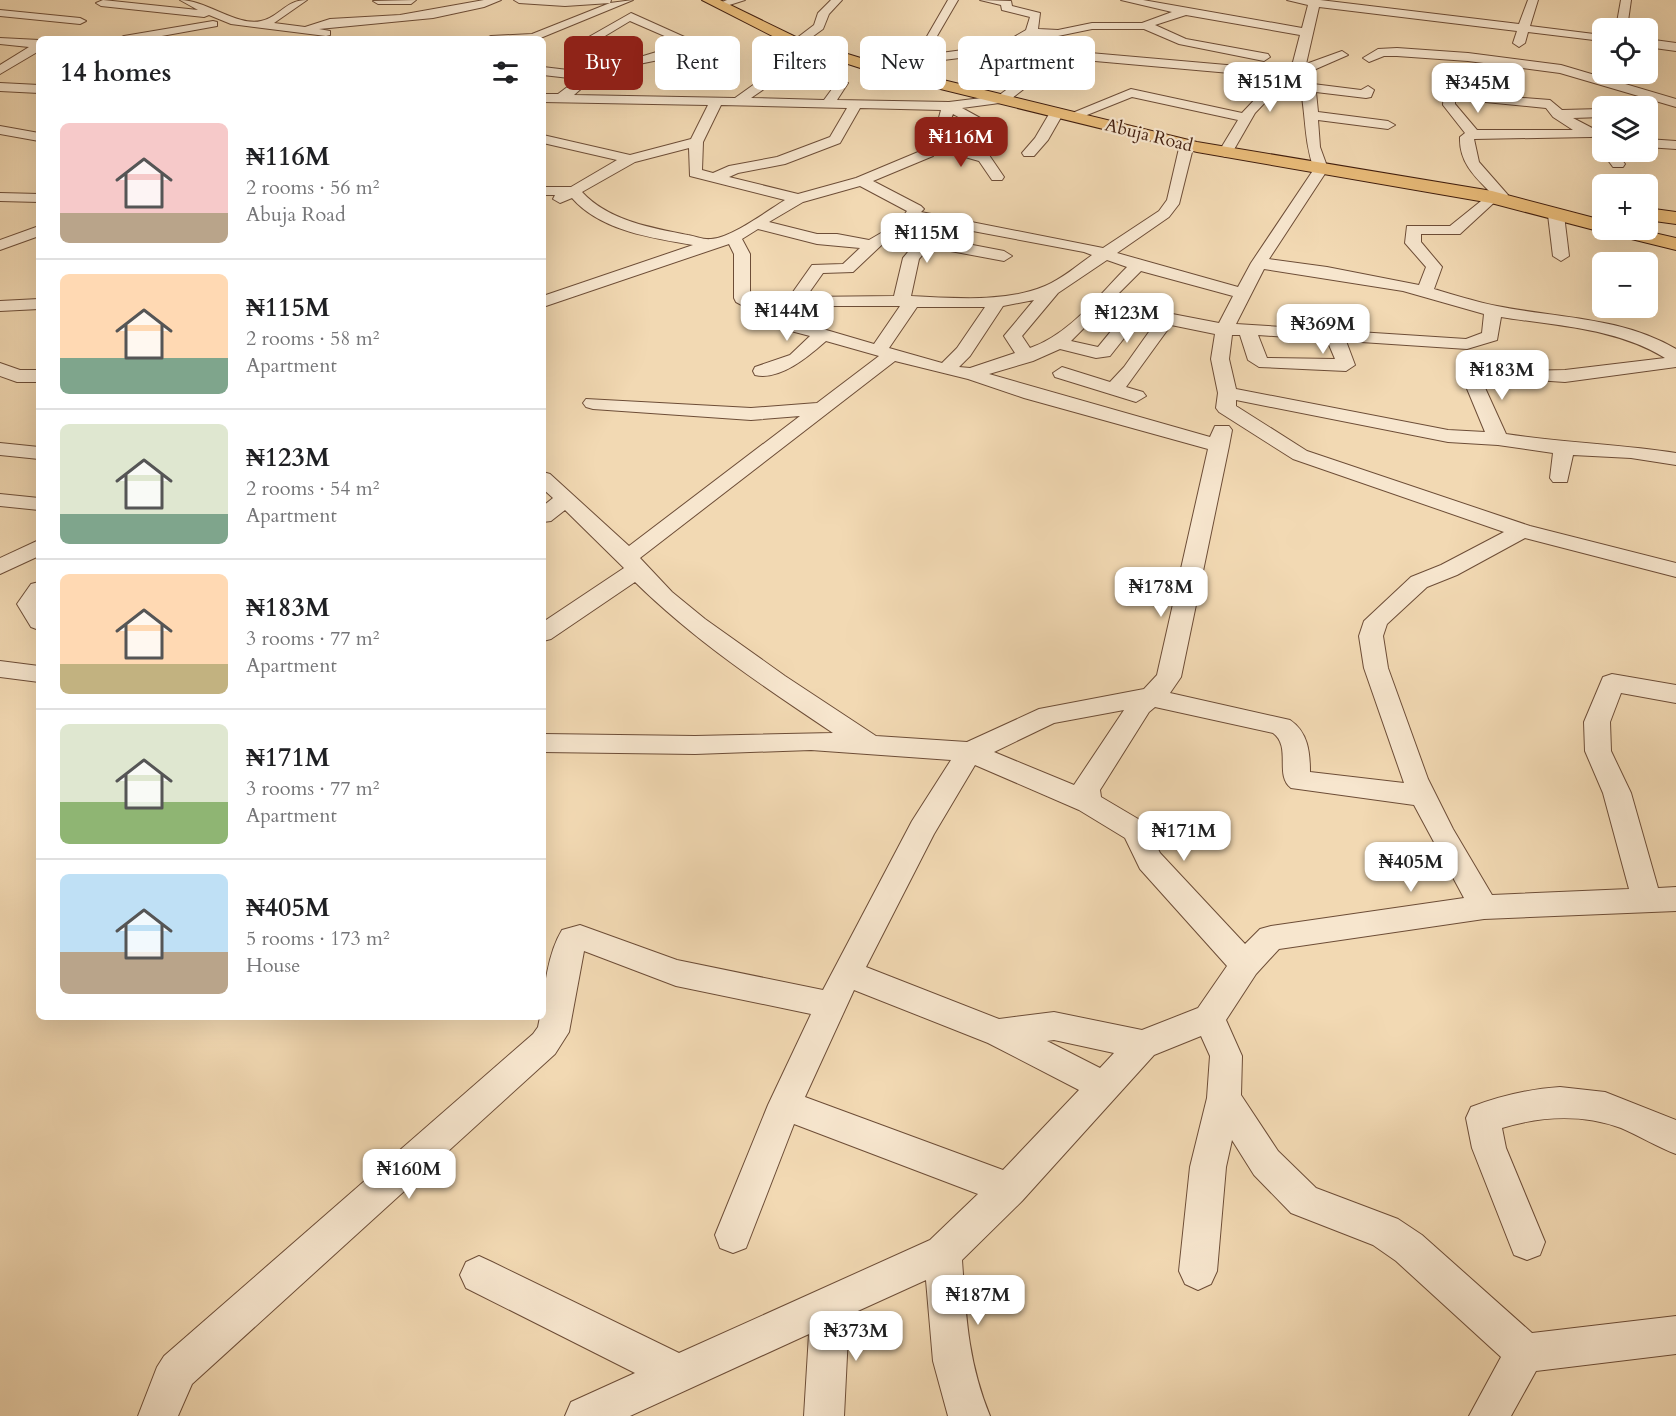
<!DOCTYPE html>
<html lang="en">
<head>
<meta charset="utf-8">
<style>
  body { margin:0; font-family:Cardo,serif; background:#f2f2f2; color:#202124; height:100vh; display:flex; flex-direction:column; font-size:22px; white-space:nowrap }
  * { box-sizing:border-box; margin:0 }
  p { font-size:20px; color:#757577 }
  .icon { flex:none; width:33px; height:33px; fill:none; stroke:currentColor; stroke-width:2; stroke-linecap:round; stroke-linejoin:round }
  .map { position:relative; flex:1; overflow:hidden }
  .drawer { position:absolute; left:36px; top:36px; width:510px; height:984px; display:flex; flex-direction:column; background:#fff; border-radius:9px; box-shadow:0 6px 24px #0002 }
  .drawer>* { flex:none }
  .banner { position:absolute; left:564px; top:36px; width:570px; height:54px; display:flex; gap:12px }
  .buttons { position:absolute; left:1592px; top:18px; display:grid; gap:12px }
  .buttons a { display:grid; place-items:center; width:66px; height:66px; border-radius:9px; background:#fff; box-shadow:0 6px 24px #0002; font-size:30px }
  .price { position:absolute; translate:-50% -51px; padding:0 14px; border-radius:12px; background:#fff; color:#222; font-size:20px; line-height:39px; filter:drop-shadow(0 2px 3px #0008) }
  .price::after { content:''; position:absolute; left:50%; top:36px; width:18px; height:14px; margin-left:-9px; background:inherit; clip-path:polygon(0 0,100% 0,50% 100%) }
  .price.selected { background:#8f2418; color:#fff }
  ul { padding:0; list-style:none }
  li { display:flex; align-items:center; gap:18px; height:150px; padding:0 24px }
  li+li { border-top:2px solid #e0e0e0 }
  li span { display:grid; place-items:center; flex:none; width:168px; height:120px; border-radius:9px; color:#555 }
  li>.icon { margin-inline-start:auto }
  span .icon { width:72px; height:72px; fill:#fffc; stroke-width:1 }
  li b { font-size:26px }
  h2 { display:flex; justify-content:space-between; align-items:center; height:72px; padding:0 24px; font-size:26px }
  .chip { padding:0 21px; border-radius:9px; background:#fff; box-shadow:0 6px 24px #0002; font-size:21px; line-height:54px }
  .chip.selected { background:#8f2418; color:#fff }
  .map>svg:first-child { display:block }
</style>
</head>
<body>
<div class="map">
<svg width="1676" height="1416" viewBox="0 0 1676 1416">
  <rect width="100%" height="100%" fill="#f2d9b3"/>
  <filter id="stains"><feTurbulence type="fractalNoise" baseFrequency=".00333" numOctaves="4"/><feColorMatrix values="0 0 0 0 .2 0 0 0 0 .09 0 0 0 0 .02 0 0 0 .5 -.17"/></filter>
  <radialGradient id="worn" r=".72"><stop offset=".6" stop-color="#630" stop-opacity="0"/><stop offset="1" stop-color="#630" stop-opacity=".3"/></radialGradient>
  <g fill="none" stroke-linecap="round" stroke-linejoin="round">
    <g stroke="#6d4d37" stroke-width="2">
      <g id="minor">
        <path d="M103 0 198 10 180 0C206 0 238 27 261 21 280 17 285 0 307 0L274 23 305 27 330 19 400 15 484 0H501L484 7 433 18 319 29 330 31V35L326 36 231 24 209 15 204 17 101 6 96 3Z"/>
        <polygon points="416,0 411,4 378,4 373,1"/>
        <polygon points="514,0 611,0 610,3 633,0 538,39 485,39 491,36 532,34 610,3 565,6 519,3"/>
        <polygon points="727,0 745,0 720,8 715,5"/>
        <polygon points="831,0 842,0 829,14 823,29 801,45 793,45 793,41 814,25 818,13"/>
        <path d="M948 0H958L926 55 1000 45 1282 70 1293 62 1300 35 1186 15 1155 25 1186 39 1268 54 1270 57 1264 61 1179 44 1144 29H1092L1058 36H1033L1020 40 1014 37 1026 30 1030 17 1002 10 1001 5 980 0 1011 1 1012 6 1040 13 1038 29 1058 30 1092 23H1142L1172 12 1121 0H1143L1302 28 1308 5 1287 0H1320L1519 24 1528 0H1538L1530 26 1602 35V41L1528 32 1525 43 1519 47 1513 43 1517 31 1319 7 1306 64 1342 51 1348 55 1309 72 1313 84 1361 90 1368 86 1374 90 1371 97 1366 98 1316 92 1318 112 1388 121 1395 125 1388 129 1318 120 1320 147 1328 169 1269 259 1327 267 1419 285 1426 267 1405 243 1407 226H1450L1491 193C1474 176 1459 162 1460 137L1465 133 1443 105 1444 92 1550 100 1562 110 1602 109V117L1573 118 1596 130V136L1591 137 1474 139 1479 162 1508 195 1506 198 1498 199 1460 234H1421V242L1442 267 1434 289C1455 295 1476 302 1497 306 1557 318 1623 317 1676 349V367L1565 382 1522 379 1520 375 1522 371 1565 370 1665 358C1616 328 1557 326 1501 317L1497 340 1467 349 1346 341 1355 365 1346 371 1259 367 1248 360 1240 335H1232L1229 359 1236 389 1448 430 1485 432 1463 379 1472 373 1481 379 1506 434C1563 443 1619 444 1676 453V465L1631 458 1573 455 1567 482H1553L1550 478 1553 453 1498 445 1448 442 1236 400V406L1307 451 1530 526 1676 563V577L1525 538 1457 575 1427 587 1387 624 1383 636 1388 668 1428 779 1453 829 1492 895 1629 889 1603 793 1585 751 1584 722 1603 677 1612 674 1676 685V703L1621 693 1610 722 1611 751 1631 793 1658 888 1676 887V911L1484 919 1279 949 1256 974 1226 1020 1242 1056 1241 1095 1278 1151 1316 1188 1398 1219 1422 1235 1532 1333 1676 1316V1354L1536 1371 1511 1416H1469L1501 1357 1396 1261 1373 1245 1291 1213 1254 1175 1232 1140 1226 1167 1217 1271 1211 1284 1198 1290 1185 1284 1179 1271 1190 1167 1207 1098 1210 1056 1201 1036 1154 1055 1022 1201 962 1260C966 1317 968 1362 990 1416H948L933 1361 926 1280 849 1315 844 1416H804L809 1334 630 1416H565L571 1402 635 1373 466 1288 460 1275 466 1262 479 1256 492 1262 679 1353 930 1240 978 1194 794 1124 746 1248 733 1253 720 1248 715 1235 768 1105 811 1014 676 986 584 951 569 1032 555 1054 192 1384 178 1416H138L157 1367 164 1356 533 1034 538 1027 540 1017H543C543 990 548 953 562 930L580 925 677 960 823 990 912 821 951 760 811 750 695 754 543 752V734L695 736 833 733C764 687 694 640 635 582L551 639 543 641V622L624 568 565 510 551 521 543 522V506L553 498 543 489V472L550 474 629 546 800 416 751 420 593 409 586 407 583 403 586 399 751 408 817 403 879 356 826 341C809 356 780 381 755 375L753 371 755 367 790 355 810 336 787 330 736 302 734 298V254L729 244 543 307V296L693 245C652 238 601 231 572 198L560 203 553 199 555 195H543V187H571L617 160 543 143V135L630 155 691 139 708 105 543 102V94H558L578 79 543 75V67L568 70 580 50V42L631 13 700 44C684 58 635 64 614 69 599 73 585 85 574 95L735 98 756 83 772 63 818 47 824 51 822 54 780 69 764 89 751 98 824 100 835 85 817 77 830 54 834 53 840 57 830 75 848 83 837 100 949 102 998 96 1017 82 1030 80 1045 70 1037 56 1000 53 919 63 913 71H905L903 68 922 45ZM630 21 683 44 630 60 606 63 589 72 580 71 592 50 590 45ZM1050 57 1276 77 1242 113 1131 89 1065 116 1067 119H1077L1132 97 1238 120 1218 153 1225 157 1232 153 1255 113 1296 70C1307 103 1302 136 1314 169L1251 263 1238 287 1117 253 1169 217 1179 204 1194 144 1192 141 1187 140 1180 144 1167 200 1159 211 1103 248 921 212 924 209 921 206 873 181 933 156 937 149 979 161 992 180H1002L1004 177 989 155 941 142 953 114 983 131H993V125L962 108 1007 102 1025 88 1038 86 1058 71ZM1455 99 1546 108 1553 117 1573 130H1477L1455 104ZM721 105 847 108 830 137 777 157 729 166 713 173 702 170 703 142ZM860 108 941 110 937 125 923 150 856 178 798 194 729 177 738 173 785 164 840 143ZM689 148 690 176 785 200C767 211 731 238 711 239 704 240 695 236 688 235 652 228 609 221 582 192L635 162ZM860 186 907 211 904 215 907 218 932 223 903 258 894 296 806 297 823 273 853 272 889 238 881 233 869 240 837 234H817L769 222 803 202ZM946 226 1084 252 1092 255C1078 265 1062 279 1045 286 1004 303 954 298 911 296L919 259 929 247 1004 261 1012 256 1004 251 936 238ZM758 229 817 244 860 248 843 264 812 265 788 299 762 302 750 296V254L742 239ZM1107 260 1127 267C1098 296 1070 334 1030 348L1022 336 1058 293ZM1264 269 1403 291 1484 314 1482 333 1466 339 1236 324ZM1141 271 1233 296 1219 323 1136 307 1130 308 1098 347 1071 341ZM1034 300 1004 336 1015 353 970 368 959 367 970 356 1003 306ZM831 306H900L874 344 799 322 777 310ZM917 307H985L957 348 942 363 889 348ZM1140 318 1156 322 1124 367 1110 382 1062 367 1053 373 1055 377 1136 402 1146 396 1143 392 1126 387 1171 325 1215 334 1211 359 1218 393 1216 408 1219 412 1293 459 1504 532 1441 565 1411 577 1364 621 1359 636 1364 668 1404 783 1310 772C1310 752 1308 732 1290 720L1170 693 1181 677 1229 446 1232 430 1229 426H1215L1210 437 989 374 1033 361 1060 349 1096 358 1110 356ZM1258 335 1327 340 1335 359 1267 358ZM895 361 968 379 1024 398 1208 449 1157 675 1144 689 1039 709 967 742 876 736 785 676 705 619 672 592 640 558ZM1155 707 1273 733C1292 747 1274 775 1291 788L1414 805 1464 898 1271 926 1260 929 1245 944 1160 853 1145 823 1101 797 1100 790 1149 712ZM1124 710 1074 785 994 752 1054 723ZM975 765 1079 810 1125 838 1140 869 1227 966 1198 1008 1142 1030 1054 1012 999 1019 866 967 934 834ZM854 990 988 1043 1079 1090 1003 1170 805 1097ZM1054 1040 1114 1053 1100 1068 1047 1041Z"/>
        <polygon points="1621,0 1631,0 1627,28 1616,28"/>
        <polygon points="0,10 80,18 86,21 80,24 0,16"/>
        <polygon points="213,21 217,22 217,26 145,39 118,39 124,36"/>
        <polygon points="0,38 39,40 39,51 0,74 0,65 29,47 0,44"/>
        <polygon points="1647,39 1676,43 1676,51 1647,47"/>
        <polygon points="1397,48 1468,53 1561,65 1676,99 1676,107 1560,73 1468,61 1397,56 1384,56 1369,62 1363,58 1378,49"/>
        <polygon points="0,83 39,85 39,93 0,91"/>
        <polygon points="1057,108 1064,112 1048,140 1034,156 1024,156 1022,153 1035,138 1052,109"/>
        <polygon points="0,126 39,133 39,141 0,134"/>
        <polygon points="1647,139 1676,141 1676,149 1647,147"/>
        <polygon points="1602,152 1616,152 1625,164 1623,167 1613,167"/>
        <polygon points="0,193 39,194 39,202 0,201"/>
        <polygon points="1556,210 1564,215 1569,256 1561,261 1553,256 1548,215"/>
        <polygon points="39,226 39,236 0,250 0,240"/>
        <polygon points="39,299 39,309 0,311 0,301"/>
        <polygon points="0,363 20,370 39,370 39,382 17,382 0,376"/>
        <polygon points="0,443 39,447 39,459 0,455"/>
        <polygon points="0,494 39,498 39,510 0,506"/>
        <polygon points="39,540 39,556 0,574 0,558"/>
        <polygon points="39,582 39,630 31,627 17,604 31,584"/>
        <polygon points="0,661 39,666 39,682 0,677"/>
        <path d="M1560 1087 1605 1092 1676 1120V1154C1657 1147 1640 1136 1621 1128 1583 1114 1541 1116 1502 1128L1506 1148 1545 1242 1540 1255 1527 1260 1514 1255 1472 1148 1466 1118 1471 1107C1500 1096 1529 1089 1560 1087Z"/>
      </g>
    </g>
    <g stroke="#411e0e" stroke-width="2">
      <g id="major">
        <polygon points="702,0 720,0 802,40 890,67 1197,142 1492,191 1602,220 1602,230 1641,230 1676,238 1676,250 1611,234 1608,230 1602,232 1491,203 1197,152 879,74 792,46"/>
        <polygon points="1647,208 1676,212 1676,224 1647,220"/>
      </g>
    </g>
    <use href="#minor" fill="#f7e6ce" fill-rule="evenodd"/>
    <use href="#major" fill="#e9bc7a" fill-rule="evenodd"/>
  </g>
  <g text-anchor="middle" stroke-width="4.5" stroke-linejoin="round" paint-order="stroke">
    <g font-size="18" fill="#411e0e" stroke="#f7e6ce">
      <text transform="translate(1149 135) rotate(14)" y="6">Abuja Road</text>
    </g>
  </g>
  <rect width="100%" height="100%" filter="url(#stains)"/>
  <rect width="100%" height="100%" fill="url(#worn)"/>
</svg>
<div class="buttons">
<a><svg class="icon" aria-label="locate" viewBox="0 0 24 24"><circle cx="12" cy="12" r="6"/><path d="M12 2v4M12 18v4M2 12h4M18 12h4"/></svg></a>
<a><svg class="icon" aria-label="layers" viewBox="0 0 24 24"><path d="M12 4l9 5-9 5-9-5zM3 14l9 5 9-5"/></svg></a>
<a>+</a>
<a>−</a>
</div>
<b class="price" style="left:1270px;top:113px">₦151M</b>
<b class="price" style="left:1478px;top:114px">₦345M</b>
<b class="price selected" style="left:961px;top:168px">₦116M</b>
<b class="price" style="left:927px;top:264px">₦115M</b>
<b class="price" style="left:787px;top:342px">₦144M</b>
<b class="price" style="left:1127px;top:344px">₦123M</b>
<b class="price" style="left:1323px;top:355px">₦369M</b>
<b class="price" style="left:1502px;top:401px">₦183M</b>
<b class="price" style="left:1161px;top:618px">₦178M</b>
<b class="price" style="left:1184px;top:862px">₦171M</b>
<b class="price" style="left:1411px;top:893px">₦405M</b>
<b class="price" style="left:409px;top:1200px">₦160M</b>
<b class="price" style="left:978px;top:1326px">₦187M</b>
<b class="price" style="left:856px;top:1362px">₦373M</b>
<div class="banner">
<a class="chip selected">Buy</a>
<a class="chip">Rent</a>
<a class="chip">Filters</a>
<a class="chip">New</a>
<a class="chip">Apartment</a>
</div>
<section class="drawer">
<h2>14 homes<svg class="icon" aria-label="filters" viewBox="0 0 24 24"><path d="M4 7h16M4 17h16"/><circle cx="9" cy="7" r="2"/><circle cx="15" cy="17" r="2"/></svg></h2>
<ul>
<li><span style="background:linear-gradient(#f6c9c9 75%,#b9a48a 0)"><svg class="icon" aria-label="home" viewBox="0 0 24 24"><path d="M3 11l9-7 9 7M6 9v11h12V9"/></svg></span><div><b>₦116M</b><p>2 rooms · 56 m²</p><p>Abuja Road</p></div></li>
<li><span style="background:linear-gradient(#ffd9b3 70%,#7fa58c 0)"><svg class="icon" aria-label="home" viewBox="0 0 24 24"><path d="M3 11l9-7 9 7M6 9v11h12V9"/></svg></span><div><b>₦115M</b><p>2 rooms · 58 m²</p><p>Apartment</p></div></li>
<li><span style="background:linear-gradient(#dfe7d0 75%,#7fa58c 0)"><svg class="icon" aria-label="home" viewBox="0 0 24 24"><path d="M3 11l9-7 9 7M6 9v11h12V9"/></svg></span><div><b>₦123M</b><p>2 rooms · 54 m²</p><p>Apartment</p></div></li>
<li><span style="background:linear-gradient(#ffd9b3 75%,#c2b280 0)"><svg class="icon" aria-label="home" viewBox="0 0 24 24"><path d="M3 11l9-7 9 7M6 9v11h12V9"/></svg></span><div><b>₦183M</b><p>3 rooms · 77 m²</p><p>Apartment</p></div></li>
<li><span style="background:linear-gradient(#dfe7d0 65%,#8fb573 0)"><svg class="icon" aria-label="home" viewBox="0 0 24 24"><path d="M3 11l9-7 9 7M6 9v11h12V9"/></svg></span><div><b>₦171M</b><p>3 rooms · 77 m²</p><p>Apartment</p></div></li>
<li><span style="background:linear-gradient(#bfe0f5 65%,#b9a48a 0)"><svg class="icon" aria-label="home" viewBox="0 0 24 24"><path d="M3 11l9-7 9 7M6 9v11h12V9"/></svg></span><div><b>₦405M</b><p>5 rooms · 173 m²</p><p>House</p></div></li>
</ul>
</section>
</div>
</body>
</html>
